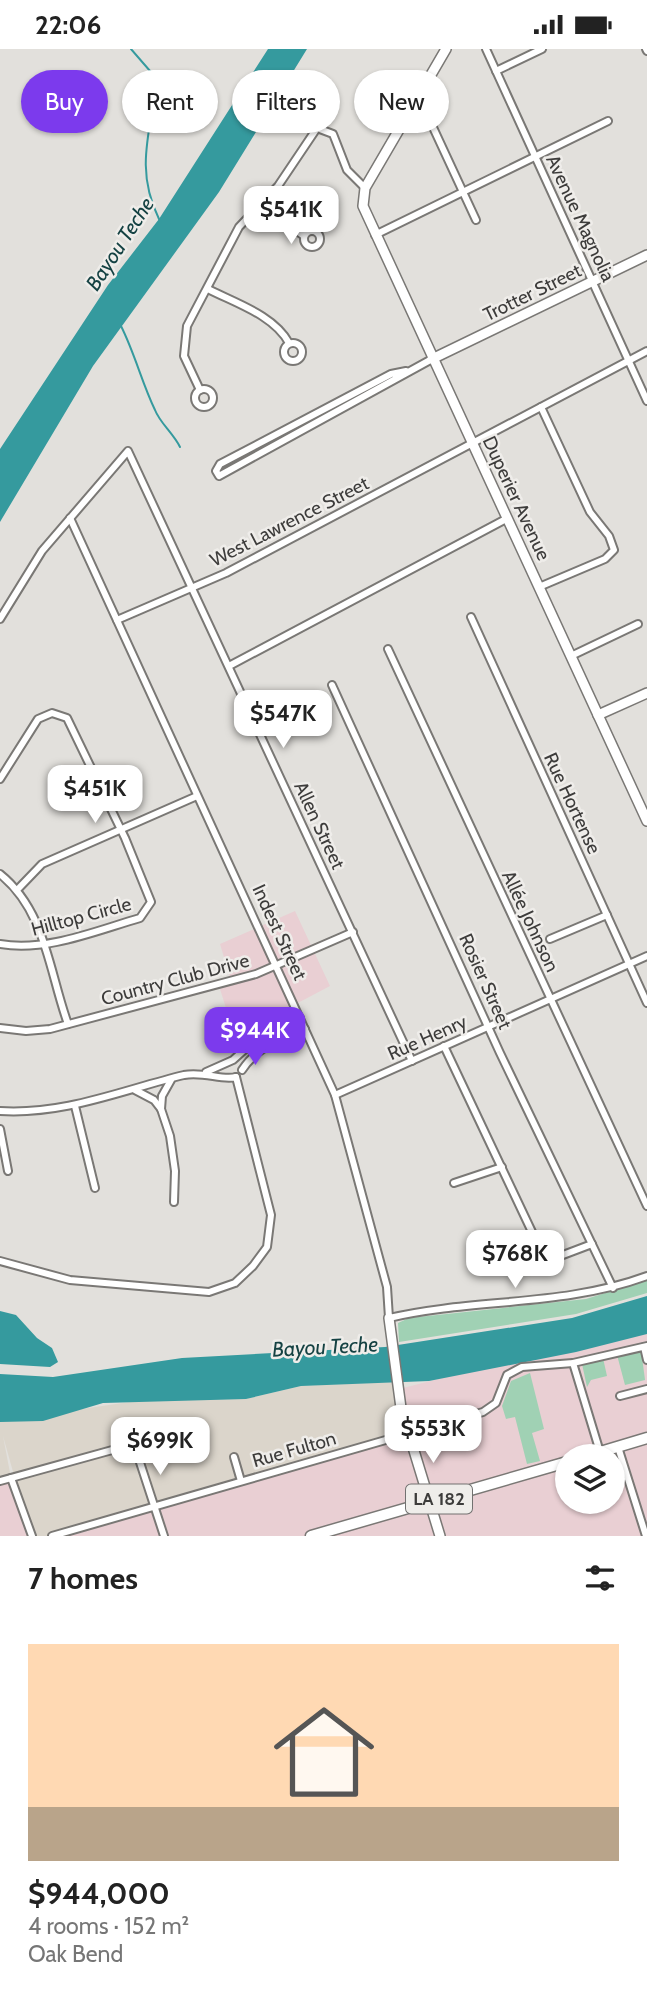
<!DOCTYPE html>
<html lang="en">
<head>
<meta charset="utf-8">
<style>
  body { margin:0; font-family:Cabin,sans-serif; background:#f6f6f6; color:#222; height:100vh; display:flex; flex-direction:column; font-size:26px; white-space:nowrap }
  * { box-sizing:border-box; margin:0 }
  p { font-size:23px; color:#767676 }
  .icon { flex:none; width:38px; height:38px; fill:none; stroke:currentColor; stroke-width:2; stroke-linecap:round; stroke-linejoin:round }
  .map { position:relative; height:1487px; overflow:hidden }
  .details { display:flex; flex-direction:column; background:#fff; flex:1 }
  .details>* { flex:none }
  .hud { position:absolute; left:21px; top:21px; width:606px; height:63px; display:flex; gap:14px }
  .fabs { position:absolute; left:555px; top:1395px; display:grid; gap:14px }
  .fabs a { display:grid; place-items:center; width:70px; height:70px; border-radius:50%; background:#fff; box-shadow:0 2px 5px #0004; font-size:35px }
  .price { position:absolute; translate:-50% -60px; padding:0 16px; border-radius:14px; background:#fff; color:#222; font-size:23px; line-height:46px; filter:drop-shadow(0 2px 4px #0008) }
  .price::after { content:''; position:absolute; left:50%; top:42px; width:21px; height:16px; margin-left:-10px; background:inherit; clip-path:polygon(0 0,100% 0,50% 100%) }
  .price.current { background:#7c3aed; color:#fff }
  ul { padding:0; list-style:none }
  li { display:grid; align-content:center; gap:14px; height:371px; padding:0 28px }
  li+li { border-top:2px solid #e0e0e0 }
  li span { display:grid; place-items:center; height:217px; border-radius:0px; color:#555 }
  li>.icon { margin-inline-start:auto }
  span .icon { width:126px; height:126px; fill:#fffc; stroke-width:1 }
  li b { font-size:30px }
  h2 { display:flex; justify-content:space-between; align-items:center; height:84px; padding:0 28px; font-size:30px }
  .chip { padding:0 24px; border-radius:32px; background:#fff; box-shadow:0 2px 5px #0004; font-size:24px; line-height:63px }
  .chip.current { background:#7c3aed; color:#fff }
  .status { display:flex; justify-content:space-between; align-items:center; height:49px; padding:0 35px; background:#fff; direction:ltr }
  .status svg { height:19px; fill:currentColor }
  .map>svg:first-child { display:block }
</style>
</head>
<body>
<div class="status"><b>22:06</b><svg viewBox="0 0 49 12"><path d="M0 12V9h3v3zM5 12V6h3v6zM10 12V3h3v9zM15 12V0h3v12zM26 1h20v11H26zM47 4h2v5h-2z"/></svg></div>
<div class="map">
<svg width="647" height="1487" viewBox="0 0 647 1487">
  <rect width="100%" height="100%" fill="#e2e0dc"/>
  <g fill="#e9cfd3" fill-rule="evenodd">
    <polygon points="295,862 330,937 294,956 231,975 220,940 232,935 220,895"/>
    <path d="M647 1277V1487H443L404 1361 403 1339ZM567 1407H612V1452H567Z"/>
    <polygon points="408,1384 439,1487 53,1487"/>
    <polygon points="11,1429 31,1487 0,1487 0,1432"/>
  </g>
  <polygon fill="#dbd5cb" points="392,1333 408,1384 53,1487 31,1487 3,1387 11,1429 0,1432 0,1372 143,1351 246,1350 301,1337"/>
  <g fill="#a0d1b4">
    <polygon points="647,1231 647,1244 576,1265 399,1293 398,1274 409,1269 586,1250"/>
    <polygon points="641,1300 645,1331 625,1336 617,1306"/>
    <polygon points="603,1309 607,1327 591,1331 587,1338 582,1315"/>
    <polygon points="530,1324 544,1380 532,1384 540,1412 527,1415 515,1368 506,1370 502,1357 511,1332"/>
  </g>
  <g fill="#359a9e">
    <polygon points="268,0 307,0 219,143 93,317 0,473 0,400 108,236 159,170"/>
    <polygon points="647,1247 647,1285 576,1303 429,1332 301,1337 246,1350 103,1354 43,1372 0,1373 0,1325 53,1328 182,1309 385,1298 572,1269"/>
    <polygon points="0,1262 16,1266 37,1289 52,1299 58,1313 50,1318 0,1315"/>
  </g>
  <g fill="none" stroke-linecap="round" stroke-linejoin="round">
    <g stroke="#359a9e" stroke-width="2">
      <path d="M131 0 157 30C151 82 134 119 159 170"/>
      <path d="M121 277C135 305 142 334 155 361 160 374 173 384 180 398"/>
    </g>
    <g stroke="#7a7875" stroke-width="10">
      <g id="street">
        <polyline points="486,0 647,352"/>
        <polyline points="646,0 647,2"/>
        <polyline points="496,22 542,0"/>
        <polyline points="418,46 476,171"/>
        <polyline points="309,57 317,79"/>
        <polyline points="317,79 333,85 347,121 365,139"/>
        <polyline points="263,152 271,164 304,187"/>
        <circle cx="312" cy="190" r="8"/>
        <polyline points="375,186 608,72"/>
        <path d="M208 240C235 254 274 266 289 294"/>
        <circle cx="293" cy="303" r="9"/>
        <polyline points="406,322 391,325 220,415 216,422 219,427 432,310"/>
        <circle cx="204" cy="349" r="9"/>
        <polyline points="200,341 184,307 187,277 239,178 278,137 317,79"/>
        <path d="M70 469 335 1046 387 1238 389 1269C475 1249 563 1258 647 1227"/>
        <polyline points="539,538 605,510 614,501 609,487 590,463 541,358"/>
        <polyline points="471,568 647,954"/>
        <polyline points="0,570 42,502 128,402 412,1012"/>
        <polyline points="117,571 226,524 647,302"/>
        <polyline points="388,600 647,1157"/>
        <polyline points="571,607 638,575"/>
        <polyline points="229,617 506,470"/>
        <polyline points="332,636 500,1004 613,1239"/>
        <path d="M0 730 38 670 52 664 67 669 125 789 151 853 140 869C95 882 46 903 0 895"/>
        <path d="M0 825C46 862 49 923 68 975"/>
        <polyline points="17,841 42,815 197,747"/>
        <polyline points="550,890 607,866"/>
        <polyline points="0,979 26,982 50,980 256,925 353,883"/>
        <polyline points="444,997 541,1202 555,1209 592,1195"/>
        <path d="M242 1021C257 998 280 990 305 980"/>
        <polyline points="206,1023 233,1011 254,992 300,969"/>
        <polyline points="171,1031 162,1047 161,1060 170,1087 175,1122 174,1153"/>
        <polyline points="135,1041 154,1051 161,1060"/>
        <polyline points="335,1046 647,907"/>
        <polyline points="75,1057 95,1139"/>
        <path d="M0 1062C65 1066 122 1041 184 1026 204 1022 222 1032 236 1028"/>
        <polyline points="0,1080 8,1122"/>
        <polyline points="454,1134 502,1118"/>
        <polyline points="0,1212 70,1231 209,1243 235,1234 253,1217 267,1198 271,1166 236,1028"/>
        <polyline points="644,1298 647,1311"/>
        <polyline points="573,1314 600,1403"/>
        <polyline points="620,1347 647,1340"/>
        <polyline points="618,1398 646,1487"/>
        <polyline points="234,1408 241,1432"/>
        <polyline points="11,1429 32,1487"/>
        <polyline points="0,1432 134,1395 164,1487"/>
        <polyline points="52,1487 483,1363 496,1354 507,1326 522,1318 573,1314 647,1297"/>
      </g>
    </g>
    <g stroke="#7a7875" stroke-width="12">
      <g id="secondary">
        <polyline points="446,0 365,139 363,157 647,772"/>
        <polyline points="432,310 647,206"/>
        <polyline points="598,666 647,644"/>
        <polyline points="389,1269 401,1359 440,1487"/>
      </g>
    </g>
    <g stroke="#7a7875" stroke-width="13">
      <g id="primary">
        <polyline points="587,1407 647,1389"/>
        <polyline points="311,1487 567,1413"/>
      </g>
    </g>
    <use href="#street" stroke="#fff" stroke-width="6"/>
    <use href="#secondary" stroke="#fff" stroke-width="9"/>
    <use href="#primary" stroke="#fff" stroke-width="10"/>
  </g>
  <g text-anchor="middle" stroke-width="5" stroke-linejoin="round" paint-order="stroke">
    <rect fill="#efedea" stroke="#727170" stroke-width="2" x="406" y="1435.5" width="66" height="29" rx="5"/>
    <g font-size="18" font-weight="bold" fill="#3d3c3b">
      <text x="439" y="1456">LA 182</text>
    </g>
    <g font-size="19" fill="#3d3c3b" stroke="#efedea">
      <text transform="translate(581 169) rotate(65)" y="7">Avenue Magnolia</text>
      <text transform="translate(532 243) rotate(-26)" y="7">Trotter Street</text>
      <text transform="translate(517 449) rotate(65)" y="7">Duperier Avenue</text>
      <text transform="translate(289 472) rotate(-27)" y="7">West Lawrence Street</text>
      <text transform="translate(573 754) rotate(65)" y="7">Rue Hortense</text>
      <text transform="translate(320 776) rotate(65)" y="7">Allen Street</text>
      <text transform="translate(81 867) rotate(-15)" y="7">Hilltop Circle</text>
      <text transform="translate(531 872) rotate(65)" y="7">Allée Johnson</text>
      <text transform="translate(280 883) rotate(65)" y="7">Indest Street</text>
      <text transform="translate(175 930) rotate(-15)" y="7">Country Club Drive</text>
      <text transform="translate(486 932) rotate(66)" y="7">Rosier Street</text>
      <text transform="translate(427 988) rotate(-24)" y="7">Rue Henry</text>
      <text transform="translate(294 1400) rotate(-16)" y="7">Rue Fulton</text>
    </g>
    <g font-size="21" font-style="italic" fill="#154243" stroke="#efedea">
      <text transform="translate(120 195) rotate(-57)" y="7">Bayou Teche</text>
      <text transform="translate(325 1298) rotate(-3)" y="7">Bayou Teche</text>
    </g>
  </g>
</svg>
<div class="fabs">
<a><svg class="icon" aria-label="layers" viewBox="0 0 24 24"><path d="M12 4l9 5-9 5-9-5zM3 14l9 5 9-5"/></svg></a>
</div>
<b class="price" style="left:291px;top:197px">$541K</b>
<b class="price" style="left:283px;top:701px">$547K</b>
<b class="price" style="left:95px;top:776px">$451K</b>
<b class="price current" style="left:255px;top:1018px">$944K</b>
<b class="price" style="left:515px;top:1241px">$768K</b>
<b class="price" style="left:433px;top:1416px">$553K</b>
<b class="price" style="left:160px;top:1428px">$699K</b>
<div class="hud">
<a class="chip current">Buy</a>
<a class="chip">Rent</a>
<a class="chip">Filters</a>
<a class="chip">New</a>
</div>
</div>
<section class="details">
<h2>7 homes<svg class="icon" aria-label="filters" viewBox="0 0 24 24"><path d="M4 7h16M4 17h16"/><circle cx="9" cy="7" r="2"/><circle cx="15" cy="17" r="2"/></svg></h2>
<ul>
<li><span style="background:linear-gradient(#ffd9b3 75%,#b9a48a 0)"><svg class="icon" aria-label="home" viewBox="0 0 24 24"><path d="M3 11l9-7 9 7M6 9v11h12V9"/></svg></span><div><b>$944,000</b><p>4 rooms · 152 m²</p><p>Oak Bend</p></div></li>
</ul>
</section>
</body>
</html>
